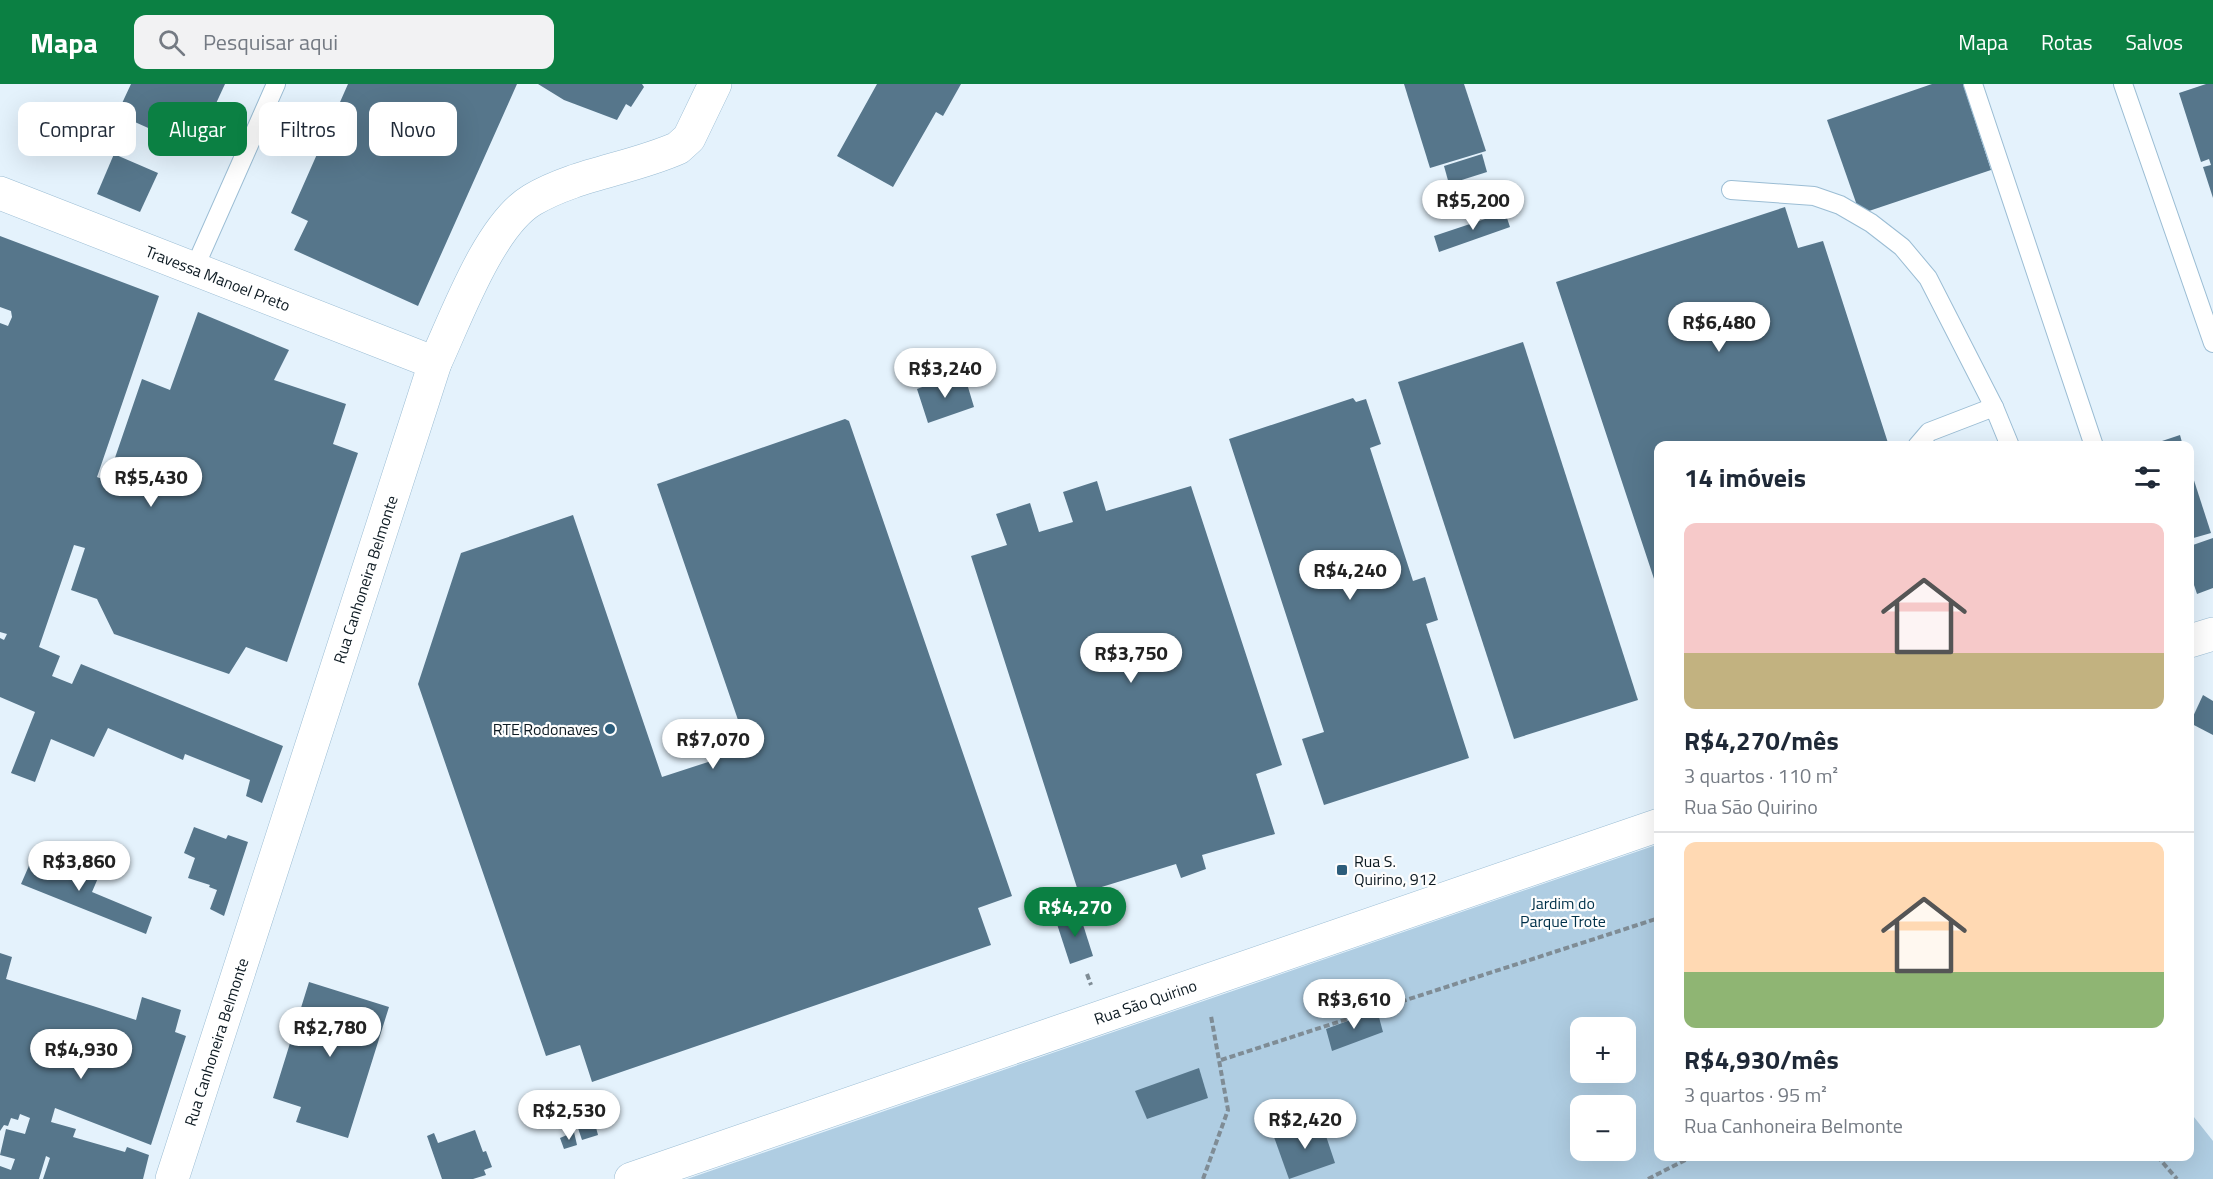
<!DOCTYPE html>
<html lang="pt">
<head>
<meta charset="utf-8">
<style>
  body { margin:0; font-family:"Titillium Web",sans-serif; background:#f2f2f3; color:#1f2937; height:100vh; display:flex; flex-direction:column; font-size:22px; white-space:nowrap }
  * { box-sizing:border-box; margin:0 }
  p { font-size:20px; color:#747a83 }
  .icon { flex:none; width:33px; height:33px; fill:none; stroke:currentColor; stroke-width:2; stroke-linecap:round; stroke-linejoin:round }
  .map { position:relative; flex:1; overflow:hidden }
  .panel { position:absolute; left:1654px; top:357px; width:540px; height:720px; display:flex; flex-direction:column; background:#fff; border-radius:12px; box-shadow:0 6px 24px #0002 }
  .panel>* { flex:none }
  .banner { position:absolute; left:18px; top:18px; width:570px; height:54px; display:flex; gap:12px }
  .controls { position:absolute; left:1570px; top:933px; display:grid; gap:12px }
  .controls a { display:grid; place-items:center; width:66px; height:66px; border-radius:12px; background:#fff; box-shadow:0 6px 24px #0002; font-size:30px }
  .price { position:absolute; translate:-50% -51px; padding:0 14px; border-radius:21px; background:#fff; color:#222; font-size:20px; line-height:39px; filter:drop-shadow(0 2px 3px #0008) }
  .price::after { content:''; position:absolute; left:50%; top:36px; width:18px; height:14px; margin-left:-9px; background:inherit; clip-path:polygon(0 0,100% 0,50% 100%) }
  .price.active { background:#0b8043; color:#fff }
  ul { padding:0; list-style:none }
  li { display:grid; align-content:center; gap:12px; height:318px; padding:0 30px }
  li+li { border-top:2px solid #e0e1e3 }
  li span { display:grid; place-items:center; height:186px; border-radius:12px; color:#555 }
  li>.icon { margin-inline-start:auto }
  span .icon { width:108px; height:108px; fill:#fffc; stroke-width:1 }
  li b { font-size:26px }
  h2 { display:flex; justify-content:space-between; align-items:center; height:72px; padding:0 30px; font-size:26px }
  .pill { padding:0 21px; border-radius:12px; background:#fff; box-shadow:0 6px 24px #0002; font-size:21px; line-height:54px }
  .pill.active { background:#0b8043; color:#fff }
  header { display:flex; align-items:center; gap:36px; box-sizing:border-box; height:84px; padding:0 30px; background:#0b8043; color:#fff }
  header strong { font-size:28px }
  nav { display:flex; gap:33px; margin-inline-start:auto; font-size:21px }
  .search { width:420px; height:54px; background:#f2f2f3; display:flex; align-items:center; gap:15px; box-sizing:border-box; padding:0 21px; border-radius:12px; color:#747a83; font-size:22px }
  .map>svg:first-child { display:block }
</style>
</head>
<body>
<header>
<strong>Mapa</strong>
<div class="search"><svg class="icon" aria-label="search" viewBox="0 0 24 24"><circle cx="10" cy="10" r="6"/><path d="M15 15l6 6"/></svg>Pesquisar aqui</div>
<nav><a>Mapa</a><a>Rotas</a><a>Salvos</a></nav>
</header>
<div class="map">
<svg width="2213" height="1095" viewBox="0 0 2213 1095">
  <rect width="100%" height="100%" fill="#e4f2fc"/>
  <path fill="#afcde2" fill-rule="evenodd" d="M1659 760V1072H2190V1028L2213 1057V1095H687ZM1581 944H1626V988H1581ZM1581 1022H1626V1066H1581Z"/>
  <g fill="#56768b">
    <polygon points="131,0 225,0 195,65 117,30"/>
    <polygon points="348,0 517,0 418,222 294,166 308,137 291,129"/>
    <polygon points="538,0 642,0 644,3 631,23 626,20 617,36 564,16"/>
    <polygon points="877,0 961,0 943,32 936,28 893,103 837,72"/>
    <polygon points="1404,0 1464,0 1486,67 1430,84"/>
    <polygon points="1932,0 1963,0 1991,86 1860,130 1827,36"/>
    <polygon points="2206,0 2213,0 2213,114 2203,83 2211,81 2209,75 2201,78 2179,9"/>
    <polygon points="114,70 158,89 140,128 97,110"/>
    <polygon points="1482,70 1487,88 1449,100 1444,82"/>
    <polygon points="1785,123 1798,164 1823,157 1889,362 1659,362 1659,510 1556,198"/>
    <polygon points="1504,125 1510,143 1439,168 1434,152 1485,135 1484,132"/>
    <polygon points="0,152 159,212 97,393 107,397 142,295 170,306 198,228 289,266 274,296 346,320 333,360 358,369 287,578 246,563 229,590 114,550 97,515 71,506 85,464 74,461 39,563 60,572 52,592 72,600 81,580 283,662 262,719 246,712 250,696 185,670 183,676 108,644 94,673 51,655 35,698 11,689 35,628 0,613 0,554 4,556 7,550 0,548 0,239 8,242 12,233 11,227 0,223"/>
    <polygon points="1523,258 1638,616 1514,655 1398,298"/>
    <polygon points="965,293 974,323 928,339 917,305 946,294 947,298"/>
    <polygon points="1353,314 1356,318 1366,315 1381,360 1370,364 1413,497 1425,493 1438,536 1426,540 1469,674 1324,721 1302,655 1324,648 1229,355"/>
    <polygon points="845,335 849,337 1012,812 978,824 991,861 592,998 580,961 546,972 418,600 461,469 573,431 662,693 748,665 657,400"/>
    <polygon points="2180,351 2183,362 2151,362 2150,361"/>
    <polygon points="2190,384 2211,449 2190,455"/>
    <polygon points="1097,397 1106,427 1191,402 1282,681 1256,690 1275,750 1202,771 1206,785 1181,794 1176,780 1079,810 971,472 1007,461 996,430 1030,419 1039,448 1073,438 1063,408"/>
    <polygon points="2213,454 2213,504 2197,510 2190,489 2190,462"/>
    <polygon points="2203,611 2213,617 2213,651 2190,639"/>
    <polygon points="194,743 226,755 228,751 248,758 224,832 210,825 217,806 209,803 210,801 188,794 195,774 184,769"/>
    <polygon points="35,768 98,794 92,808 152,833 146,850 21,800"/>
    <polygon points="1079,828 1093,872 1070,880 1056,837"/>
    <polygon points="0,869 12,873 6,895 93,922 136,936 142,913 181,926 175,948 186,952 151,1061 55,1024 51,1038 76,1045 73,1053 125,1068 127,1063 149,1071 143,1095 43,1095 50,1074 46,1072 39,1095 0,1095 0,1082 11,1086 15,1075 0,1071 6,1045 25,1050 30,1034 20,1030 18,1036 11,1034 8,1042 4,1041 0,1047"/>
    <polygon points="309,898 389,923 348,1054 296,1038 301,1023 273,1014"/>
    <polygon points="1377,926 1383,948 1332,967 1326,945"/>
    <polygon points="1199,984 1208,1014 1147,1035 1135,1007"/>
    <polygon points="593,1032 598,1051 582,1056 576,1038"/>
    <polygon points="1321,1037 1335,1079 1289,1095 1274,1053"/>
    <polygon points="475,1046 483,1068 486,1067 492,1083 484,1086 486,1091 473,1095 442,1095 427,1052 434,1049 438,1059"/>
    <polygon points="574,1048 577,1061 564,1065 560,1054"/>
  </g>
  <g fill="none" stroke-linecap="round" stroke-linejoin="round">
    <g stroke="#9bbdd4" stroke-width="20">
      <g id="service">
        <polyline points="1973,0 2094,362"/>
        <polyline points="2123,0 2213,259"/>
        <polyline points="1731,106 1814,112 1840,121 1871,139 1902,163 1928,194 1994,323"/>
        <polyline points="194,185 276,0"/>
        <polyline points="1917,362 1929,348 1994,323 2010,362"/>
      </g>
    </g>
    <g stroke="#9bbdd4" stroke-width="34">
      <g id="minor">
        <path id="s1" d="M0 109 435 279"/>
        <path id="s2" d="M172 1095 435 279C456 234 489 142 532 116 576 90 631 85 678 64L689 54 715 0"/>
      </g>
    </g>
    <g stroke="#9bbdd4" stroke-width="34">
      <g id="tertiary">
        <polyline points="2190,557 2213,550"/>
        <path id="s3" d="M631 1095 1659 741"/>
      </g>
    </g>
    <g stroke="#7f8c95" stroke-width="4" stroke-dasharray="6 3" stroke-linecap="butt">
      <polyline points="1087,890 1091,901"/>
      <polyline points="1221,976 1659,834"/>
      <polyline points="2157,1072 2177,1095"/>
      <polyline points="1203,1095 1228,1026 1211,932"/>
      <polyline points="1648,1095 1693,1072"/>
    </g>
    <use href="#service" stroke="#fff" stroke-width="18"/>
    <use href="#minor" stroke="#fff" stroke-width="33"/>
    <use href="#tertiary" stroke="#fff" stroke-width="33"/>
  </g>
  <g fill="#2c5d7b" stroke="#fdfdfd" stroke-width="2">
    <circle cx="610" cy="645" r="6"/>
    <rect x="1336" y="780" width="12" height="12" rx="3"/>
  </g>
  <g text-anchor="middle" stroke-width="4.5" stroke-linejoin="round" paint-order="stroke">
    <g font-size="16" fill="#0d1a22" stroke="#fdfdfd">
      <text dy="6" stroke="none"><textPath href="#s1" startOffset="234">Travessa Manoel Preto</textPath></text>
      <text dy="6" stroke="none"><textPath href="#s2" startOffset="630">Rua Canhoneira Belmonte</textPath></text>
      <text dy="6" stroke="none"><textPath href="#s3" startOffset="544">Rua São Quirino</textPath></text>
      <text dy="6" stroke="none"><textPath href="#s2" startOffset="144">Rua Canhoneira Belmonte</textPath></text>
    </g>
    <g font-size="16" fill="#0d1a22" stroke="#fdfdfd" text-anchor="end">
      <text x="598" y="651">RTE Rodonaves</text>
      <text x="1354" y="783" text-anchor="start">Rua S.<tspan x="1354" dy="18">Quirino, 912</tspan></text>
    </g>
    <g font-size="16" fill="#00314a" stroke="#fdfdfd">
      <text x="1563" y="825">Jardim do<tspan x="1563" dy="18">Parque Trote</tspan></text>
    </g>
  </g>
</svg>
<div class="controls">
<a>+</a>
<a>−</a>
</div>
<b class="price" style="left:1473px;top:147px">R$5,200</b>
<b class="price" style="left:1719px;top:269px">R$6,480</b>
<b class="price" style="left:945px;top:315px">R$3,240</b>
<b class="price" style="left:151px;top:424px">R$5,430</b>
<b class="price" style="left:1350px;top:517px">R$4,240</b>
<b class="price" style="left:1131px;top:600px">R$3,750</b>
<b class="price" style="left:713px;top:686px">R$7,070</b>
<b class="price" style="left:79px;top:808px">R$3,860</b>
<b class="price active" style="left:1075px;top:854px">R$4,270</b>
<b class="price" style="left:1354px;top:946px">R$3,610</b>
<b class="price" style="left:330px;top:974px">R$2,780</b>
<b class="price" style="left:81px;top:996px">R$4,930</b>
<b class="price" style="left:569px;top:1057px">R$2,530</b>
<b class="price" style="left:1305px;top:1066px">R$2,420</b>
<div class="banner">
<a class="pill">Comprar</a>
<a class="pill active">Alugar</a>
<a class="pill">Filtros</a>
<a class="pill">Novo</a>
</div>
<section class="panel">
<h2>14 imóveis<svg class="icon" aria-label="filters" viewBox="0 0 24 24"><path d="M4 7h16M4 17h16"/><circle cx="9" cy="7" r="2"/><circle cx="15" cy="17" r="2"/></svg></h2>
<ul>
<li><span style="background:linear-gradient(#f6c9c9 70%,#c2b280 0)"><svg class="icon" aria-label="home" viewBox="0 0 24 24"><path d="M3 11l9-7 9 7M6 9v11h12V9"/></svg></span><div><b>R$4,270/mês</b><p>3 quartos · 110 m²</p><p>Rua São Quirino</p></div></li>
<li><span style="background:linear-gradient(#ffd9b3 70%,#8fb573 0)"><svg class="icon" aria-label="home" viewBox="0 0 24 24"><path d="M3 11l9-7 9 7M6 9v11h12V9"/></svg></span><div><b>R$4,930/mês</b><p>3 quartos · 95 m²</p><p>Rua Canhoneira Belmonte</p></div></li>
</ul>
</section>
</div>
</body>
</html>
